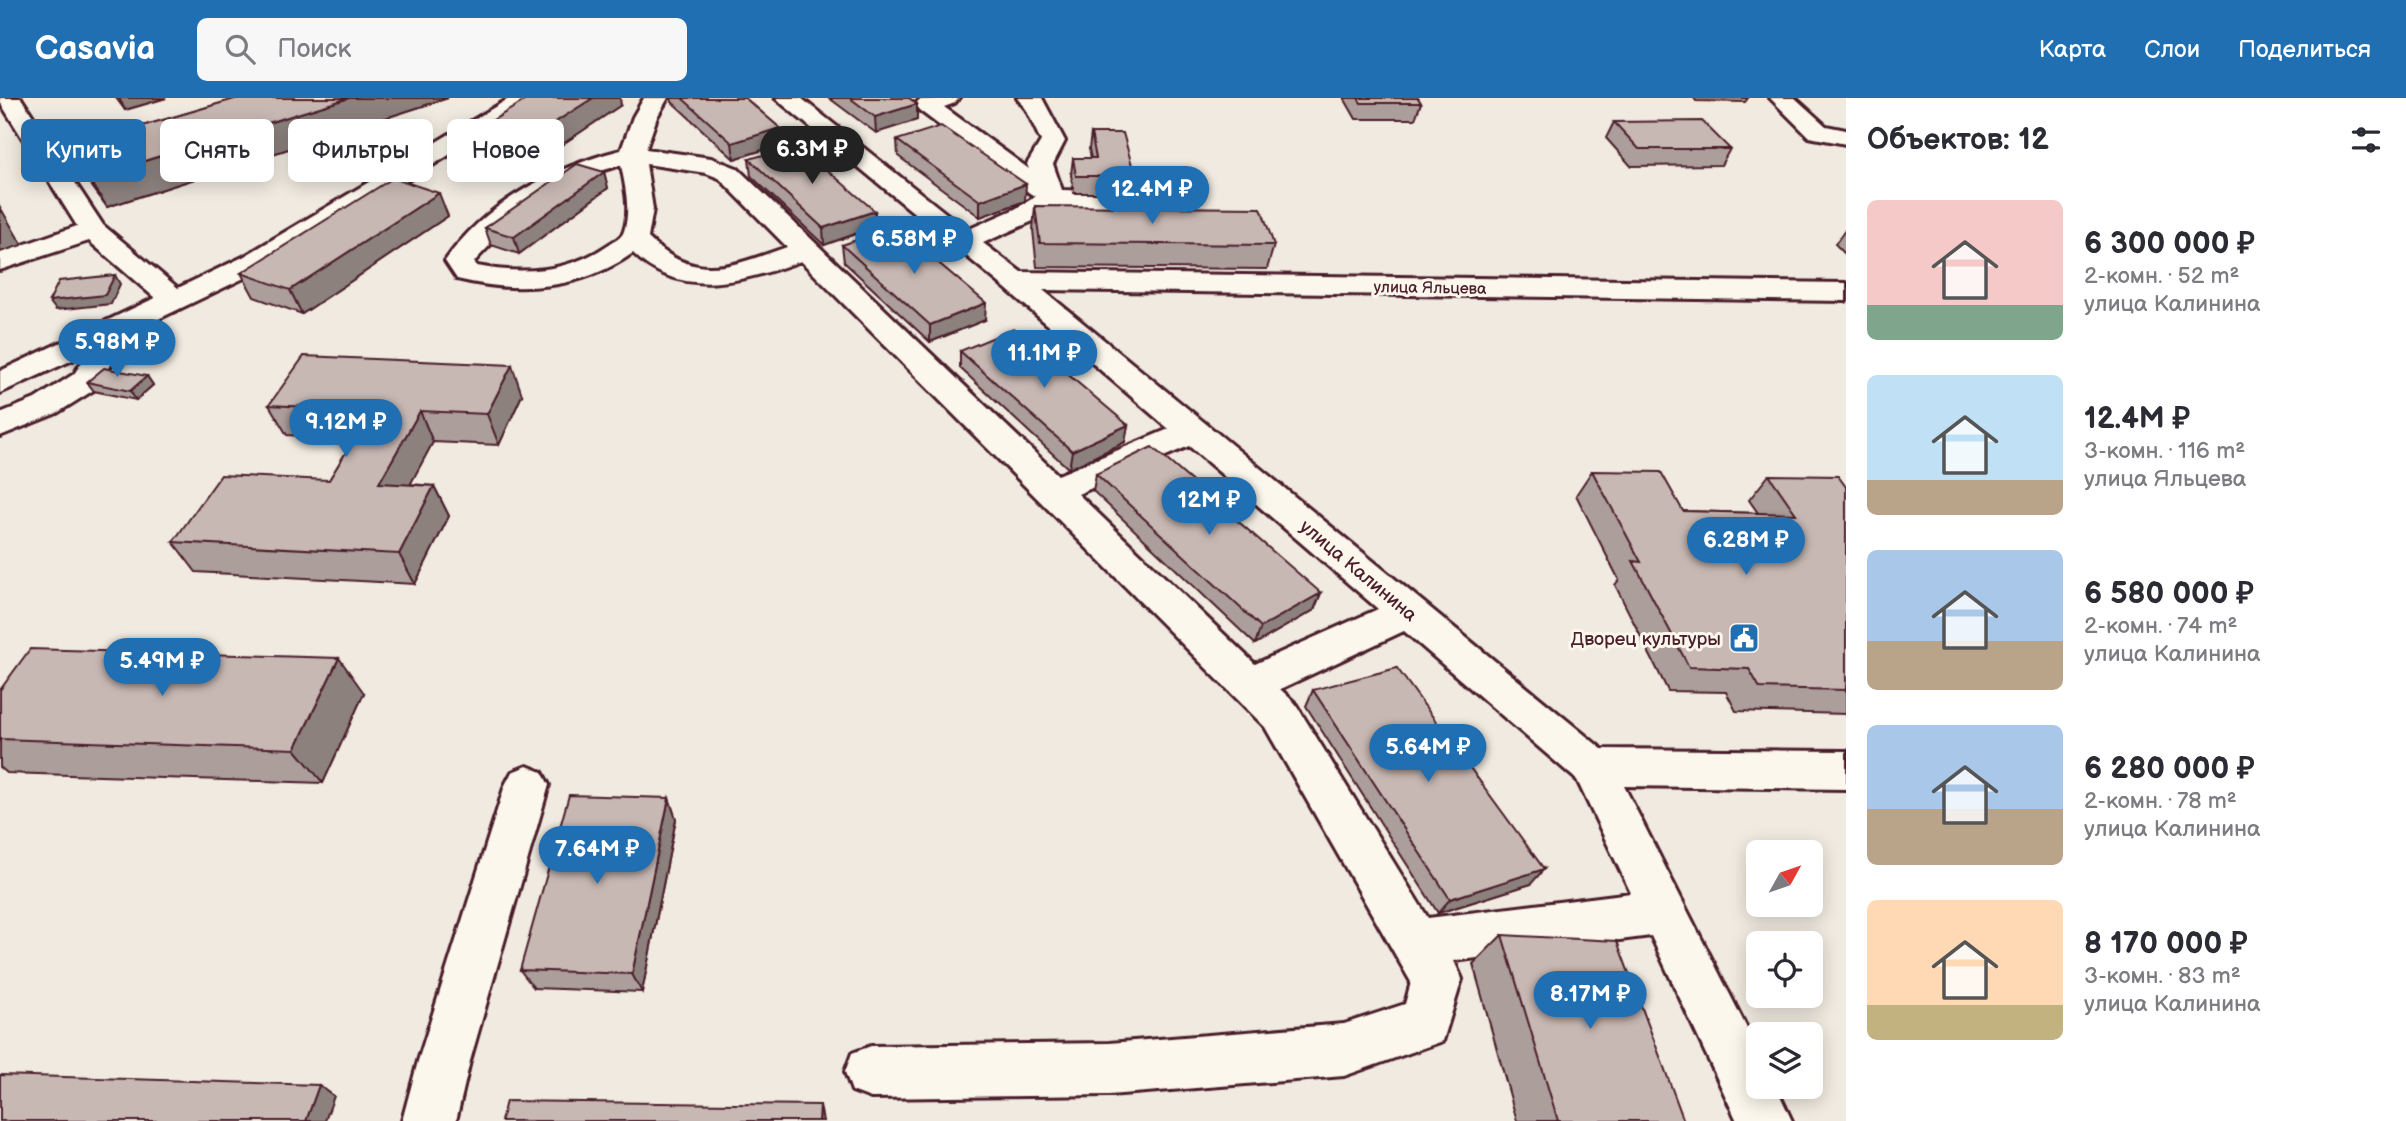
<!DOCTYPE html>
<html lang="ru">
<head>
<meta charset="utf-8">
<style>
  body { margin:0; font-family:"Balsamiq Sans",sans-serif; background:#f7f7f7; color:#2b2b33; height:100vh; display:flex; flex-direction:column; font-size:26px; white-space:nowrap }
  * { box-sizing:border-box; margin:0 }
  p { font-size:23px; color:#7c7c81 }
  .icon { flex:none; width:38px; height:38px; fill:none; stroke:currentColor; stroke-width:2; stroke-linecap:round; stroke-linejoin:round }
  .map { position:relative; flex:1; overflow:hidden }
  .details { display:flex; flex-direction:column; background:#fff; width:560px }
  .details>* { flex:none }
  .hud { position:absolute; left:21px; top:21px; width:665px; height:63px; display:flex; gap:14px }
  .needle { width:46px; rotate:50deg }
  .controls { position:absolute; left:1746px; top:742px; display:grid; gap:14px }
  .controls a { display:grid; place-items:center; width:77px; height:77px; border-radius:10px; background:#fff; box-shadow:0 4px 18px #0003; font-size:35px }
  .price { position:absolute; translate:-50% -60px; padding:0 16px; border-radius:24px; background:#1f6fb2; color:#fff; font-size:23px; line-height:46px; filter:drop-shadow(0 2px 4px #0008) }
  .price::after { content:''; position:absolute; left:50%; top:42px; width:21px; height:16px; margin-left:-10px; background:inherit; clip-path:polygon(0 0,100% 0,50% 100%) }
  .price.selected { background:#222; color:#fff }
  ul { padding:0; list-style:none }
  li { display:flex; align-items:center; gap:21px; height:175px; padding:0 21px }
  li span { display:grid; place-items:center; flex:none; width:196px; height:140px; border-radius:10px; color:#555 }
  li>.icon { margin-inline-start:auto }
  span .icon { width:84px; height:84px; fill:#fffc; stroke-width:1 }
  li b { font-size:30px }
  h2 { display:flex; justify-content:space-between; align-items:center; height:84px; padding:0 21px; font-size:30px }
  .tag { padding:0 24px; border-radius:10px; background:#fff; box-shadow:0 4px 18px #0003; font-size:24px; line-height:63px }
  .tag.selected { background:#1f6fb2; color:#fff }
  header { display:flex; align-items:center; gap:42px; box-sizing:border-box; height:98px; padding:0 35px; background:#1f6fb2; color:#fff }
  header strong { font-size:33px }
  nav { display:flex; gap:38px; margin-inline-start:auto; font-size:24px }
  .search { width:490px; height:63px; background:#f7f7f7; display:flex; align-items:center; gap:18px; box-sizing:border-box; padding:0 24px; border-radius:10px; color:#7c7c81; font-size:26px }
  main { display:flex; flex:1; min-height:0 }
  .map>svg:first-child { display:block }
</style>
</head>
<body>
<header>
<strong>Casavia</strong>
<div class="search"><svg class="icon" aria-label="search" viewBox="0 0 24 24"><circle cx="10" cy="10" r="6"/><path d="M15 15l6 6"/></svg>Поиск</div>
<nav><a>Карта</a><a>Слои</a><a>Поделиться</a></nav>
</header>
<main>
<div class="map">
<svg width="1846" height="1023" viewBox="0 0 1846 1023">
  <rect width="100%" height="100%" fill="#f0eae0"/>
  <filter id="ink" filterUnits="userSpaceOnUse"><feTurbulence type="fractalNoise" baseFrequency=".0143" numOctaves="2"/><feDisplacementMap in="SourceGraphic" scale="14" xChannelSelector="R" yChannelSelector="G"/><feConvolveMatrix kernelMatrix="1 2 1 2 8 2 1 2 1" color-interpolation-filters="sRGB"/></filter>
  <g filter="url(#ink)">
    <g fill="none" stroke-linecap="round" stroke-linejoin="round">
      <g stroke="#4a1f2b" stroke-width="6">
        <g id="minor">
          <polygon points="0,0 21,0 66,69 131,51 140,53 143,58 140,63 74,83 103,127 178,190 243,159 510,0 538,0 534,5 263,171 131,234 97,290 57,315 0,338 0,315 35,301 74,276 88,255 0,295 0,273 155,200 89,143 0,172 0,155 77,128 0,4"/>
          <path d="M644 0H668L657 19 646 51 711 60 737 70 1058 377 1169 331 1004 189 775 0H801L967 132 1015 111 1035 99 919 12 915 7 919 2 959 0 955 5 944 9 1029 71 1027 66 1041 43 1026 11 1017 0H1042L1065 43 1053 66 1062 92 1183 95 1192 97 1196 103 1192 109 1183 111 1057 108 1033 123 983 145 1021 174 1846 185V203L1043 192 1602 651 1846 653V691L1624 688 1759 954V989H1776L1792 1023H1737L1651 838 1454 863 1462 881 1443 943 1344 978 1109 997 871 1000 852 993 845 974 852 955 871 948 1109 945 1344 926 1405 906 1411 884 1265 629 801 163C745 183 681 203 633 155 581 192 517 196 457 181L445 163C485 105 554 69 621 52L633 19ZM646 66 706 75 719 80 787 149C731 168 696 186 648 140L653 111ZM621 67C625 88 631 112 624 133 622 140 614 143 608 147 569 174 523 177 477 168L474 164C514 119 562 82 621 67ZM1189 348 1378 511 1255 566 1078 396ZM1404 533 1577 682 1631 795 1428 820 1295 605 1280 591Z"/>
          <polygon points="1770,0 1795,0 1826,28 1846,32 1846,46 1809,39"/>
          <polygon points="527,668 542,674 549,687 470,963 456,1023 402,1023 418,963 505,687 512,674"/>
        </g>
      </g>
      <use href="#minor" fill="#fbf7ec" fill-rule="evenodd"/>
    </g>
    <g fill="#ac9e9a" stroke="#4a1f2b" stroke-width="2">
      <polygon points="116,0 166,0 125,12"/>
      <polygon points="238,0 448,0 107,109 85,79 67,50"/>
      <polygon points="671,0 745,0 780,30 782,46 734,61 672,4"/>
      <polygon points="829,0 909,0 917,6 917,22 876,35"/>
      <polygon points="1344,0 1418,0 1421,5 1415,21 1356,21"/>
      <polygon points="1694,0 1748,0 1745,4 1696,3"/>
      <polygon points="621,7 512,80 467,66 459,43"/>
      <polygon points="1614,24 1730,51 1721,67 1631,68 1606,40"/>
      <polygon points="1091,35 1135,78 1132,95 1074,95 1071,77 1073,60 1091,60 1089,51"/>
      <polygon points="897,42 1025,103 980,119 898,58"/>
      <polygon points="749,61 875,113 875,129 824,147 751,78"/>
      <polygon points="604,74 608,90 519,156 491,147 485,130"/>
      <polygon points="1035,108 1274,147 1267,171 1037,169 1033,132"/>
      <polygon points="448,118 302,216 254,199 241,175"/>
      <polygon points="1846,131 1846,157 1835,146"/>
      <polygon points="842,147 985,222 930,244 844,164"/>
      <polygon points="960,253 1128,327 1125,344 1069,371 960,270"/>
      <polygon points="147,278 153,287 136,302 94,293 87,284"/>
      <polygon points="522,297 499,347 433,344 410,386 434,388 449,418 415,486 196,474 173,444 329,382 354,341 287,337 269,307"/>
      <polygon points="1592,373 1683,413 1758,415 1749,402 1769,377 1846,389 1846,616 1736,613 1726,594 1668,593 1615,487 1619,482 1576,397"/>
      <polygon points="1096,376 1321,495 1314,512 1255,546 1093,393"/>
      <polygon points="0,592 364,595 323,685 7,675 0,669"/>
      <polygon points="1313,592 1531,786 1438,815 1306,608"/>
      <polygon points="669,700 676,721 642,894 534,890 520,872"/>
      <polygon points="1502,837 1684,1023 1517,1023 1473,866"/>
    </g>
    <g fill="#8c817d" stroke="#4a1f2b" stroke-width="2">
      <polygon points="119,0 166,0 125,12"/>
      <polygon points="349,0 448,0 107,109 89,80"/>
      <polygon points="593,0 620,0 621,7 512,80 505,56"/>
      <polygon points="917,6 917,22 876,35 875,19"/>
      <polygon points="780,30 782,46 734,61 732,45"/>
      <polygon points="604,74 608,90 519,156 514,139"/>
      <polygon points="1026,86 1025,103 980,119 980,103"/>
      <polygon points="439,95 448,118 302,216 290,192"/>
      <polygon points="0,109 22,147 0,154"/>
      <polygon points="875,113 875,129 824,147 823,130"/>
      <polygon points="115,177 120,186 111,206 56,212 49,203"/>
      <polygon points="986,205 985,222 930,244 930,227"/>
      <polygon points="512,267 522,297 499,347 487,316"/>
      <polygon points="147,278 153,287 136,302 130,293"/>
      <polygon points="420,313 433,344 395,415 379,385"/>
      <polygon points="1128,327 1125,344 1069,371 1072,353"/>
      <polygon points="434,388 449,418 415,486 399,456"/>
      <polygon points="1321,495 1314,512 1255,546 1261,529"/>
      <polygon points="339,560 364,595 323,685 295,651"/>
      <polygon points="669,700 676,721 642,894 632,876"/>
      <polygon points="1544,771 1531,786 1438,815 1450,801"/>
      <polygon points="319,987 334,998 325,1023 306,1023"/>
      <polygon points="820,1007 823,1023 819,1023"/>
    </g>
    <g fill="#c8b8b3" stroke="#4a1f2b" stroke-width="2">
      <polygon points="238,0 349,0 89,80 67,50"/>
      <polygon points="529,0 593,0 505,56 459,43"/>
      <polygon points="682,0 745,0 780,30 732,45"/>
      <polygon points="850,0 909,0 917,6 875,19"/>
      <polygon points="1358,0 1418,0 1421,5 1361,5"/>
      <polygon points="1702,23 1730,51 1639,51 1614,24"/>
      <polygon points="941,28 1026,86 980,103 897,42"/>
      <polygon points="1091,35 1123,35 1135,78 1076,78 1073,60 1096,60"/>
      <polygon points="798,47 875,113 823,130 749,61"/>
      <polygon points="577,66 604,74 514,139 485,130"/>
      <polygon points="393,80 439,95 290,192 241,175"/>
      <polygon points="1035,108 1261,110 1274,147 1040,145"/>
      <polygon points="896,129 986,205 930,227 842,147"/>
      <polygon points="115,177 105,197 49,203 59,183"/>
      <polygon points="1014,231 1128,327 1072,353 960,253"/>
      <polygon points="304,258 512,267 487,316 420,313 379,385 434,388 399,456 173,444 221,377 329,382 372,312 269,307"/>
      <polygon points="104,270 147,278 130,293 87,284"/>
      <polygon points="1152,349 1321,495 1261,529 1096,376"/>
      <polygon points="1592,373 1661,374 1683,413 1796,416 1769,377 1838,378 1846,389 1846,592 1760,590 1749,571 1689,569 1633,463 1641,464"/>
      <polygon points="30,551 339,560 295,651 0,641 0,592"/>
      <polygon points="1397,570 1544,771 1450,801 1313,592"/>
      <polygon points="569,697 669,700 632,876 520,872"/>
      <polygon points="1502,837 1617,843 1684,1023 1558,1023"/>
      <polygon points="0,977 319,987 306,1023 0,1023"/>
      <polygon points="506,1003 820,1007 819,1023 501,1023"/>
    </g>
  </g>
  <defs>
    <g id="civic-square" transform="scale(1.575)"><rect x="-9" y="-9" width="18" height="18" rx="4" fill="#1f6fb2" stroke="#fbf7ec"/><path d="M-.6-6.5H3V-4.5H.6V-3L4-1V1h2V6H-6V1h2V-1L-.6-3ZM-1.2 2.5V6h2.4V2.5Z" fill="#fff"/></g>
  </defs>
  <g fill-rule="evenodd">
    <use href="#civic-square" x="1744" y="540"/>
  </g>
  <g text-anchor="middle" stroke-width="6" stroke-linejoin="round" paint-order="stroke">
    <g font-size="16" fill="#4a1f2b" stroke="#fbf7ec">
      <text transform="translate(1430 189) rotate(1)" y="6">улица Яльцева</text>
    </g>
    <g font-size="19" fill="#4a1f2b" stroke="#fbf7ec">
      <text transform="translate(1359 472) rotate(40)" y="7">улица Калинина</text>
    </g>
    <g font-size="19" fill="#4a1f2b" stroke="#fbf7ec" text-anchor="end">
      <text x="1721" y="547">Дворец культуры</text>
    </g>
  </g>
</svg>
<div class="controls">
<a><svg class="needle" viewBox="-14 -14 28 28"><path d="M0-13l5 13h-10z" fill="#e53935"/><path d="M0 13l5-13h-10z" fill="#7c7c81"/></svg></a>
<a><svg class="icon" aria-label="locate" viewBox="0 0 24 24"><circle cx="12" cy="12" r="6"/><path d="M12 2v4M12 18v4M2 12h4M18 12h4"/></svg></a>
<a><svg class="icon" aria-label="layers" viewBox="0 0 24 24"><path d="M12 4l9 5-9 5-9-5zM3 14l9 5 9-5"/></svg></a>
</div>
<b class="price selected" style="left:812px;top:88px">6.3M ₽</b>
<b class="price" style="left:1152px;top:128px">12.4M ₽</b>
<b class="price" style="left:914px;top:178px">6.58M ₽</b>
<b class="price" style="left:117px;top:281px">5.98M ₽</b>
<b class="price" style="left:1044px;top:292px">11.1M ₽</b>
<b class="price" style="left:346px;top:361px">9.12M ₽</b>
<b class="price" style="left:1209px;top:439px">12M ₽</b>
<b class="price" style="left:1746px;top:479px">6.28M ₽</b>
<b class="price" style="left:162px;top:600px">5.49M ₽</b>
<b class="price" style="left:1428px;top:686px">5.64M ₽</b>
<b class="price" style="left:597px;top:788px">7.64M ₽</b>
<b class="price" style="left:1590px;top:933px">8.17M ₽</b>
<div class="hud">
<a class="tag selected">Купить</a>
<a class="tag">Снять</a>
<a class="tag">Фильтры</a>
<a class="tag">Новое</a>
</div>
</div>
<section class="details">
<h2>Объектов: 12<svg class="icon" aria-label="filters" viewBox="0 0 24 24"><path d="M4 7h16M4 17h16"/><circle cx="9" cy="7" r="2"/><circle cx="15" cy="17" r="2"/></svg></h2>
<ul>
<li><span style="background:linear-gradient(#f6c9c9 75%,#7fa58c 0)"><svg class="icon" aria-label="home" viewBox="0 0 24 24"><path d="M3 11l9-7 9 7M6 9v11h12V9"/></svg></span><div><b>6 300 000 ₽</b><p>2-комн. · 52 m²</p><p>улица Калинина</p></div></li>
<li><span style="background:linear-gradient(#bfe0f5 75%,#b9a48a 0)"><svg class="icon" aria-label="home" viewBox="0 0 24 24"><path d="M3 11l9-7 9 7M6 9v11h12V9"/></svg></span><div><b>12.4M ₽</b><p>3-комн. · 116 m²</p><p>улица Яльцева</p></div></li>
<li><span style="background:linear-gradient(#a9c7e8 65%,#b9a48a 0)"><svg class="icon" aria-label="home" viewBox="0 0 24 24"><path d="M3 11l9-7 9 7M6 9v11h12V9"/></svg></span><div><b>6 580 000 ₽</b><p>2-комн. · 74 m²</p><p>улица Калинина</p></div></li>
<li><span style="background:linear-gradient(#a9c7e8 60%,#b9a48a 0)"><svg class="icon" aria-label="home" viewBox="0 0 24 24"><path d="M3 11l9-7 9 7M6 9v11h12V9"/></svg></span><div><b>6 280 000 ₽</b><p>2-комн. · 78 m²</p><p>улица Калинина</p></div></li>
<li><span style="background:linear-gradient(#ffd9b3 75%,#c2b280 0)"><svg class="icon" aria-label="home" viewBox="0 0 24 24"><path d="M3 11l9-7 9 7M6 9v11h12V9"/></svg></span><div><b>8 170 000 ₽</b><p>3-комн. · 83 m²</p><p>улица Калинина</p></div></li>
</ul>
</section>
</main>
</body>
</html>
